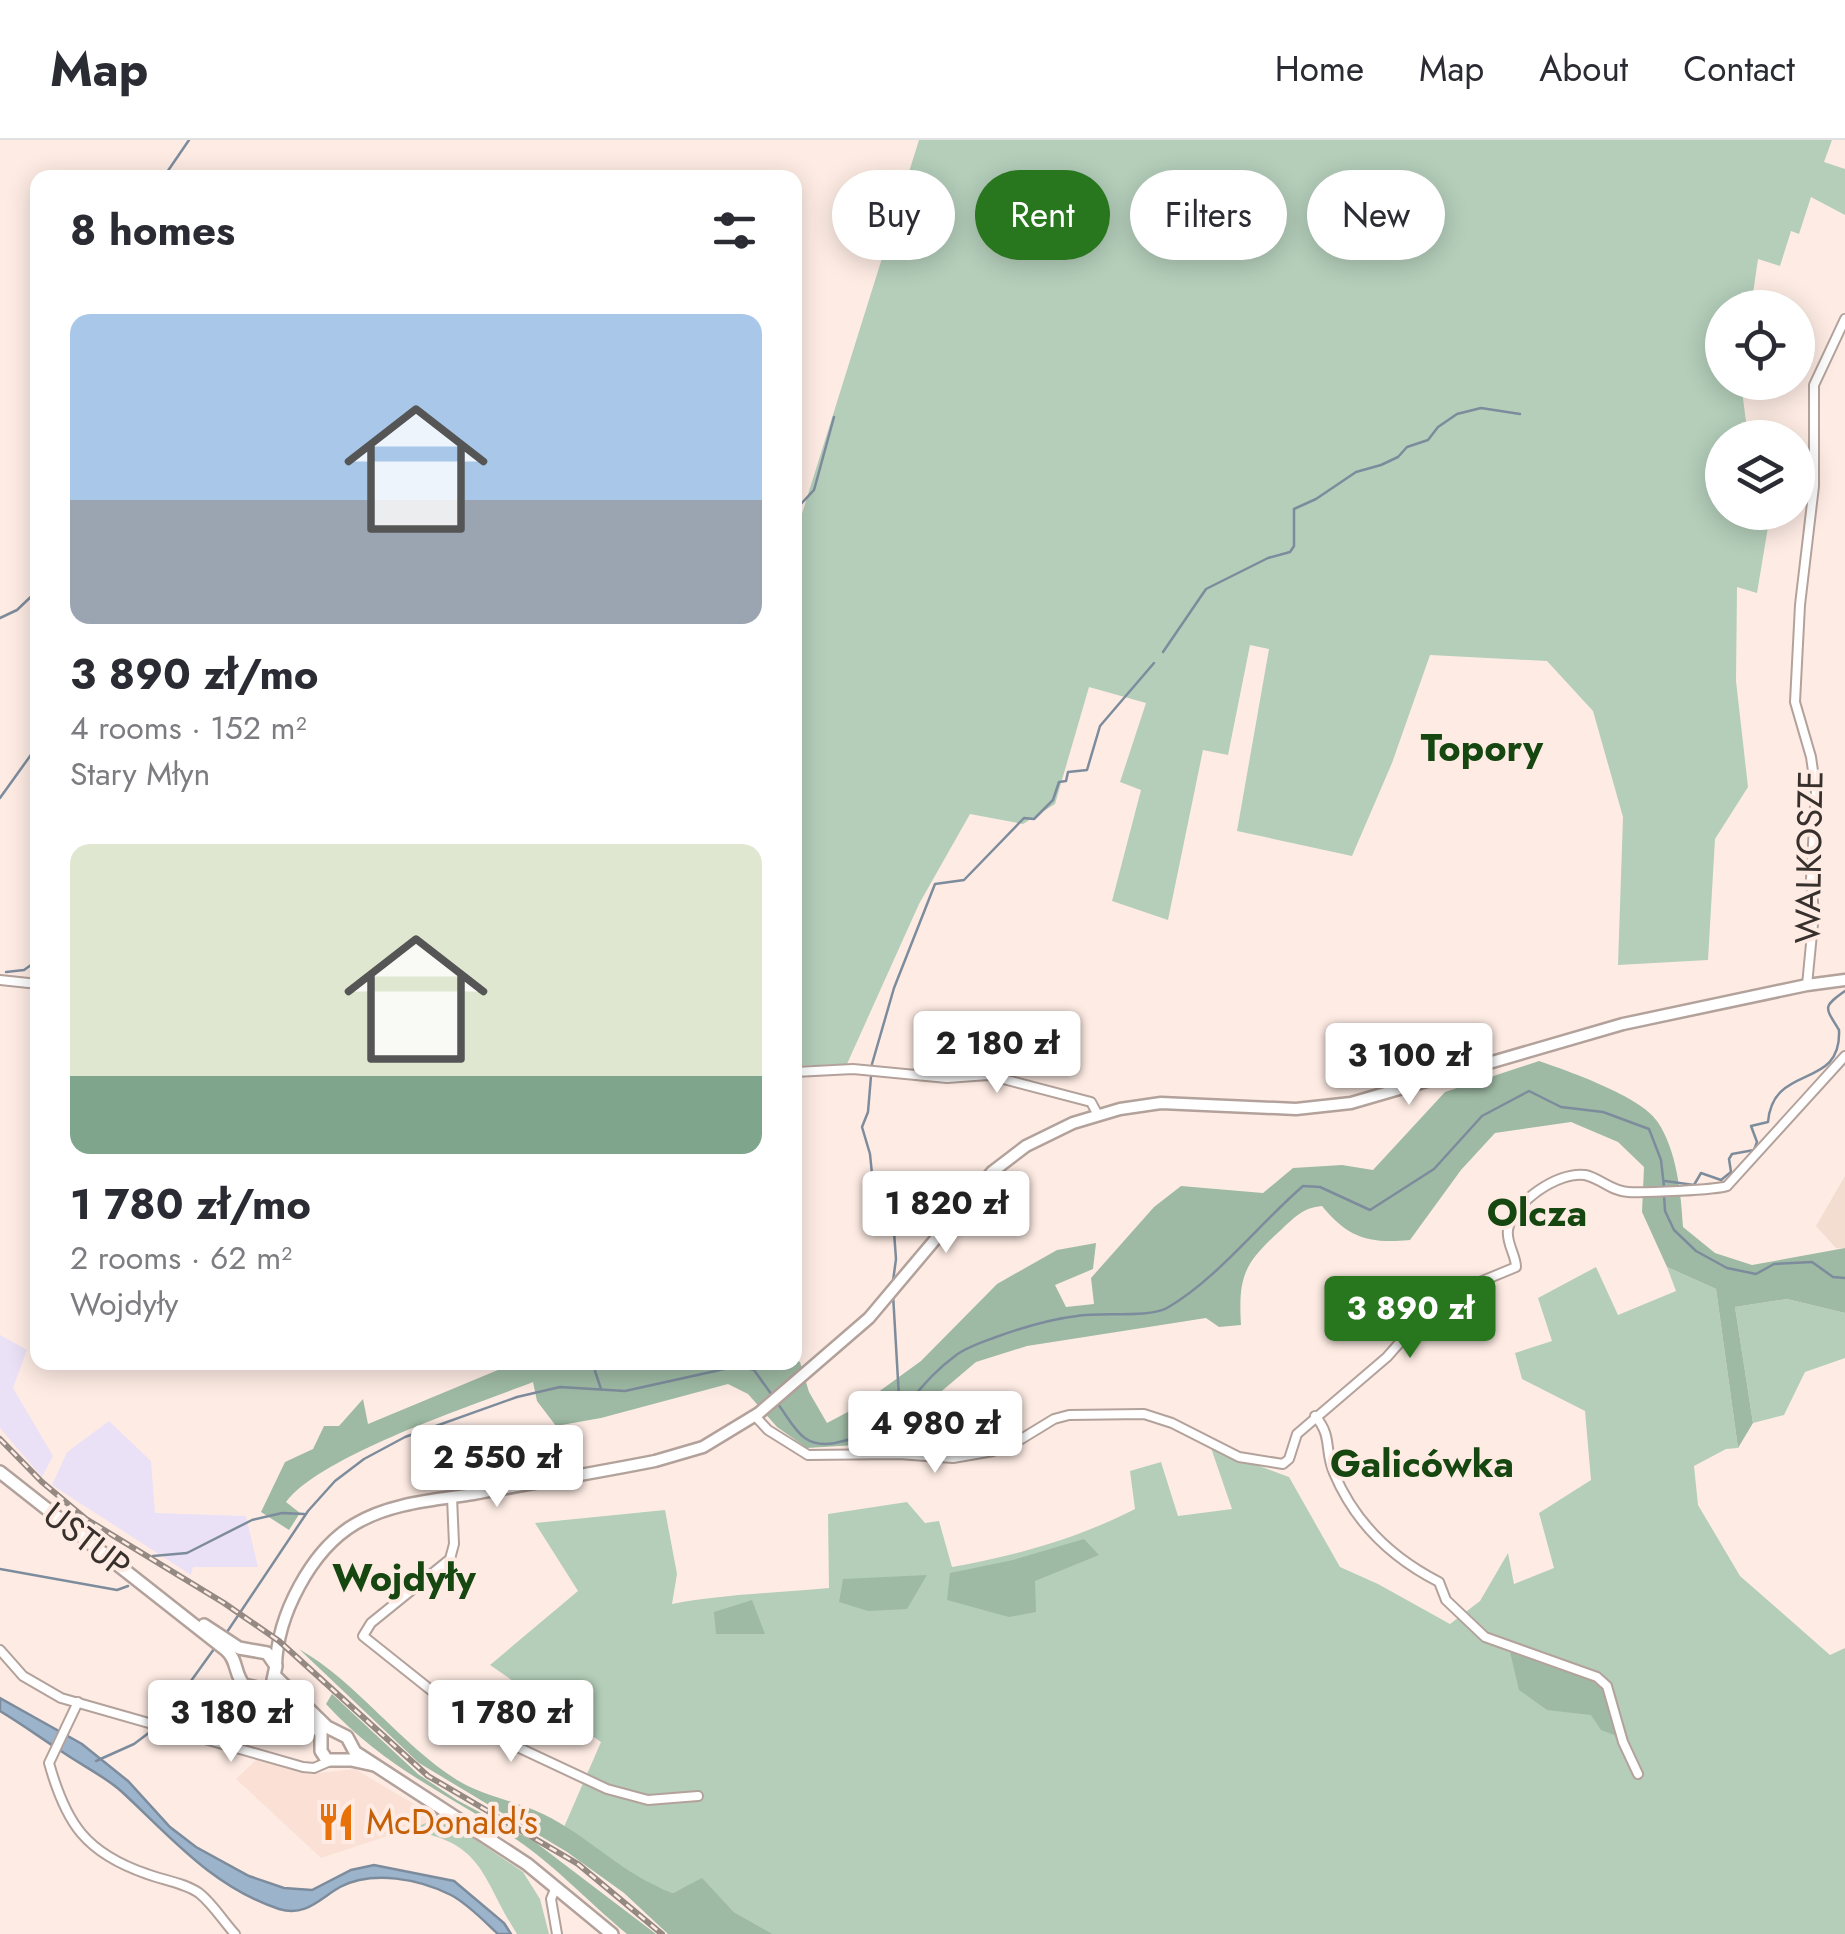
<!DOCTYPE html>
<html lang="en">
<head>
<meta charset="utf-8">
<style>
  body { margin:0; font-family:Jost,sans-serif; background:#f7f7f7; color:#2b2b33; height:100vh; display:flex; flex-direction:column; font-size:38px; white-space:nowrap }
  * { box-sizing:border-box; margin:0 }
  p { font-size:32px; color:#7c7c81 }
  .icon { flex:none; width:55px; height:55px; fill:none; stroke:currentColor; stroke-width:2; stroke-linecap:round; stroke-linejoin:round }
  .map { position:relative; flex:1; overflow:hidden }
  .panel { position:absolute; left:30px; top:30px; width:772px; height:1200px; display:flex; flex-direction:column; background:#fff; border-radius:20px; box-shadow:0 5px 25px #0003 }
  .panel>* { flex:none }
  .banner { position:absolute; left:832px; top:30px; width:862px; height:90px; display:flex; gap:20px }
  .buttons { position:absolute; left:1705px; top:150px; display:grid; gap:20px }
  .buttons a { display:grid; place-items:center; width:110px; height:110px; border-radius:50%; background:#fff; box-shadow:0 5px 25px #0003; font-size:50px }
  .price { position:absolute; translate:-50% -85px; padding:0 22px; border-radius:10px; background:#fff; color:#222; font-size:32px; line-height:65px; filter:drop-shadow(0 2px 5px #0008) }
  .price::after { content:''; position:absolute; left:50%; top:60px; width:30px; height:22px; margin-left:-15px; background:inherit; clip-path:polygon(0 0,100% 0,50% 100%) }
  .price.on { background:#28761e; color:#fff }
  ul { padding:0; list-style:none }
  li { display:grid; align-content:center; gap:20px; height:530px; padding:0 40px }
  li span { display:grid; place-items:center; height:310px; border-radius:20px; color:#555 }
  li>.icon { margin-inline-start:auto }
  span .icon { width:180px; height:180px; fill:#fffc; stroke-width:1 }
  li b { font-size:42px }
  h2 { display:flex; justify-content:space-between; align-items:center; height:120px; padding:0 40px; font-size:42px }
  .tag { padding:0 35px; border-radius:45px; background:#fff; box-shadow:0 5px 25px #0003; font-size:35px; line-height:90px }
  .tag.on { background:#28761e; color:#fff }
  header { display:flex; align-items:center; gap:60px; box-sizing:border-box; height:140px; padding:0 50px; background:#fff; border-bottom:2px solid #e1e1e2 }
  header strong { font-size:48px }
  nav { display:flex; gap:55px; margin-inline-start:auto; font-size:35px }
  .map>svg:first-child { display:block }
</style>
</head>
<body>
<header>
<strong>Map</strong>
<nav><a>Home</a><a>Map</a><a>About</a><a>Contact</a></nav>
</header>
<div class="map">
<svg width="1845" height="1794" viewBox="0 0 1845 1794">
  <rect width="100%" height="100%" fill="#feece4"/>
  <polygon fill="#fae0d5" points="257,1619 309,1634 355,1629 439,1679 321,1718 236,1639"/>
  <g fill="#ebe1f6">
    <polygon points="0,1195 27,1210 13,1248 53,1316 42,1337 0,1288"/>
    <polygon points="109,1281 151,1321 155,1373 246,1376 258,1427 193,1427 191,1435 52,1345 67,1312"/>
  </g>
  <polygon fill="#f3ddd1" points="1845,1036 1845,1108 1836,1108 1816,1086"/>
  <g fill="#b4ceba">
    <polygon points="919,0 1832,0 1824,22 1845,29 1845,75 1811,57 1799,94 1791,91 1780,126 1758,119 1751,167 1722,168 1722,242 1741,243 1748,297 1722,298 1722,372 1769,373 1770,375 1757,453 1737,447 1736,541 1748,647 1715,699 1708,820 1618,825 1623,677 1593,571 1547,521 1430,515 1392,623 1352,716 1237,691 1269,509 1250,505 1228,615 1203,610 1168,780 1112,761 1141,650 1120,642 1146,563 1089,547 1055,664 1023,684 970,674 919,764 847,924 795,926 795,396"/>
    <path d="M1596 1127 1618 1175 1676 1151 1667 1127 1716 1149 1738 1308 1726 1309 1694 1326 1698 1365 1740 1436 1830 1515 1845 1508V1794H773L734 1772 702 1739 673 1753 643 1742 564 1687 601 1602 490 1525 578 1451 535 1383 665 1370 677 1434 672 1464C725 1454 776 1453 829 1448L828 1374 907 1362 925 1383 939 1381 952 1427C1015 1416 1079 1398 1135 1369L1130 1331 1161 1322 1178 1376 1232 1369 1211 1308 1289 1337 1340 1427 1378 1444 1450 1484 1480 1461 1508 1413 1514 1444 1554 1428 1539 1373 1591 1340 1585 1271 1522 1239 1515 1213 1552 1201 1538 1158Z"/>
    <polygon points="1787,1159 1845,1173 1845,1218 1805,1232 1784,1275 1753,1283 1735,1167"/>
    <path d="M430 1669 523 1732 540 1759 549 1794H517C481 1738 485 1701 406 1690L438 1679 427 1671Z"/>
  </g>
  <g fill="#9ebaa4">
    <path d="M1539 921C1568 931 1640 956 1657 981 1677 1010 1681 1054 1683 1087L1715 1113 1752 1125 1845 1108V1173L1787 1159 1735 1167 1753 1283 1738 1308 1716 1149 1667 1127 1642 1072 1644 1027 1618 1002 1571 982 1495 993 1461 1030 1410 1100C1369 1104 1348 1098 1322 1066 1303 1068 1296 1076 1282 1089 1245 1123 1238 1134 1241 1185L1219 1187 1206 1178 1027 1206 976 1222 904 1283 872 1304 807 1308 777 1287 748 1254 728 1244 601 1278 556 1286 537 1261 533 1242C474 1265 321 1315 286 1362L300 1373 289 1390 261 1372 285 1322 313 1309 324 1286H339L363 1259 368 1284 515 1223 795 1222V1219L800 1222 809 1252 827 1283 859 1266 921 1221 997 1144 1057 1110 1096 1103 1093 1129 1055 1145 1066 1167 1094 1164 1091 1138 1154 1067 1181 1046 1263 1053 1293 1028 1342 1025 1373 1030 1445 952Z"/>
    <polygon points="1084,1399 1099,1415 1035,1441 1036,1472 1009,1477 947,1460 950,1433 1013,1420"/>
    <polygon points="927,1435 907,1469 868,1471 839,1462 843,1439"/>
    <polygon points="752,1460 765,1494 716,1494 714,1472"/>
    <path d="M299 1509C358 1543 399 1603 457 1640 483 1656 516 1661 543 1674 589 1696 623 1735 673 1753L702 1738 734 1772 773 1794H668L624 1753 567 1712 419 1623Z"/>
    <polygon points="1510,1512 1590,1540 1602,1548 1617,1596 1601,1590 1591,1575 1547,1570 1519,1550"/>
    <path d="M332 1554 418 1634 457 1660 535 1702 656 1794H627C588 1762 551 1721 508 1694 440 1650 383 1626 326 1564Z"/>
  </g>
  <path fill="#9bb3cb" stroke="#7d8c9c" stroke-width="2.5" d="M0 1558 82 1604 128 1641 170 1687 196 1707 249 1736 284 1748 312 1750 351 1730 374 1725 454 1741 504 1783 511 1794H498C484 1781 468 1764 451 1755 419 1739 373 1730 340 1747 319 1759 306 1777 279 1769 212 1747 171 1697 121 1651 104 1636 83 1626 64 1613 42 1599 22 1584 0 1571Z"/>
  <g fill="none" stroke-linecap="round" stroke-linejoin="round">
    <g stroke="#7d8c9c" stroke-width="2.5">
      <polyline points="163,38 189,0"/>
      <polyline points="795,376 799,366 814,350 834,277"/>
      <polyline points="0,478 17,470 38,450"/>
      <polyline points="1163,512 1206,449 1268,418 1290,412 1294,406 1294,369 1316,359 1356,332 1381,325 1398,317 1407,307 1428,300 1438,287 1457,274 1481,268 1520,274"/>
      <polyline points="0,658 38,605"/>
      <polyline points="6,832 24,830 38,820"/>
      <path d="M1665 1041 1694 1045 1701 1033 1721 1040 1731 1032 1729 1019 1732 1014 1754 1010 1757 1002 1751 986 1768 982C1773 922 1842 951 1839 890 1825 867 1822 867 1845 851"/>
      <polyline points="1664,1055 1665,1071 1674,1090 1696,1111 1727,1128 1756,1134 1774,1124 1812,1122 1833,1137 1845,1138"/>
      <polyline points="893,1141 896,1119 894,1092 884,1074 881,1050 872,1034 870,1014 862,987 868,972 872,924 894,848 935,744 964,740 1024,678 1034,679 1053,660 1059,642 1066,641 1068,632 1087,630 1100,586 1154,523"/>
      <polyline points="893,1154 900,1275"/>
      <polyline points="595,1222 595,1231 601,1249"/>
      <path d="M778 1264C795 1287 802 1309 835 1303 908 1288 905 1253 955 1216 966 1207 983 1202 996 1197 1021 1188 1051 1179 1077 1176 1100 1172 1149 1178 1167 1168 1216 1140 1260 1083 1303 1046L1320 1047 1370 1070 1434 1029 1482 976 1529 951 1561 967 1603 972 1649 989 1661 1020 1664 1047"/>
      <polyline points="153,1416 187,1413 252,1380 282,1373 304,1374"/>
      <polyline points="0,1429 117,1450 128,1446"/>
      <polyline points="225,1495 308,1371 335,1341 364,1319 405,1297 517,1257 560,1247 625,1251 738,1226 754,1230 774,1258"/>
      <polyline points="160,1584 214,1509"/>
      <polyline points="96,1621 134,1604 154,1589"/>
    </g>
    <g stroke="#b3a29b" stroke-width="12">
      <g id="street">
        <polyline points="0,840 38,844"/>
        <polyline points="1807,845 1814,773 1811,739 1816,652 1811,617 1795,562 1800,465 1814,346 1814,245 1845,179"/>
        <polyline points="795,932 853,929 947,938 988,935 1091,962 1098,975"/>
        <path d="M755 1276 768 1290 808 1315 899 1314 953 1318 993 1311 1018 1301 1054 1279 1069 1275 1144 1274 1172 1283 1239 1317 1283 1324 1289 1319 1297 1294 1387 1217 1425 1174 1458 1151 1516 1127C1516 1115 1506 1103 1508 1090 1512 1063 1558 1031 1585 1035 1600 1038 1611 1051 1628 1052 1642 1053 1716 1050 1727 1046L1845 916"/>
        <path d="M1315 1276C1333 1296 1324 1311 1334 1333 1355 1383 1392 1418 1439 1442L1446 1460 1485 1497 1597 1537 1607 1546 1623 1602 1638 1634"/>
        <polyline points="452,1357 454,1404 450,1419 371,1483 363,1496 481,1590 607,1649 648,1660 698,1656"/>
        <polyline points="0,1510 23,1536 61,1558 303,1627 314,1628 330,1621"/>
        <path d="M78 1562 49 1623C66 1684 86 1713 147 1734 163 1740 185 1743 199 1753 213 1764 223 1781 235 1794"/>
        <polyline points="556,1747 551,1759 557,1794"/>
      </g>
    </g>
    <g stroke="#b3a29b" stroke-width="15">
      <path id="secondary" d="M276 1526C277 1476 311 1410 355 1384 390 1363 434 1360 473 1354 534 1343 594 1333 655 1321L703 1307 759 1273 869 1178 992 1032 1026 1006 1073 983 1120 969 1161 963 1296 969 1351 963 1623 884 1807 845 1845 840"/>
    </g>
    <g stroke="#b3a29b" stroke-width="16">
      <g id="primary">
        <path d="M0 1332 226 1510C238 1520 234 1534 244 1545L274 1552 310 1578 321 1594V1611L327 1620H351L374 1625"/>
        <polyline points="204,1485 239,1508 267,1513 276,1526 273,1540"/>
        <polyline points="275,1536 327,1587 347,1597 355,1612 527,1724 612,1794"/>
      </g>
    </g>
    <use href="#street" stroke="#fff" stroke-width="8"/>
    <use href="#secondary" stroke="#fff" stroke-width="10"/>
    <use href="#primary" stroke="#fff" stroke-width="11"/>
    <g stroke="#958983" stroke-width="6">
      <polyline id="rail" points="0,1299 42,1342 86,1379 224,1463 279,1501 428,1636 578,1724 662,1794"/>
    </g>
    <use href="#rail" stroke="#feece4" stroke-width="2.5" stroke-dasharray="8" stroke-linecap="butt"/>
  </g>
  <defs>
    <g id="restaurant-bare" transform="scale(3)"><path d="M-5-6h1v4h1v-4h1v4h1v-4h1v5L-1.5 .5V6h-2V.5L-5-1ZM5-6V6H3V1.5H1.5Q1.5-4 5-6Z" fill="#e8710a" stroke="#feece4" stroke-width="2.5" paint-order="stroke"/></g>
  </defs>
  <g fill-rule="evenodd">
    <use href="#restaurant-bare" x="336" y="1682"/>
  </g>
  <g text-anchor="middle" stroke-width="8" stroke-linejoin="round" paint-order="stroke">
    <g font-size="35" fill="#37302d" stroke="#feece4">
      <text transform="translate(1809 717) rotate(-89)" y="12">WALKOSZE</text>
      <text transform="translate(87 1400) rotate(38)" y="12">USTUP</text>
    </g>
    <g font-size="35" fill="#c56008" stroke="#feece4" text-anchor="start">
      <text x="366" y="1694">McDonald's</text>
    </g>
    <g font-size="38" font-weight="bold" fill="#164710" stroke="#feece4">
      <text x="1482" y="621">Topory</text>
      <text x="1537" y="1086">Olcza</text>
      <text x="1422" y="1337">Galicówka</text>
      <text x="404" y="1451">Wojdyły</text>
    </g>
  </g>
</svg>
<div class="buttons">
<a><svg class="icon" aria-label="locate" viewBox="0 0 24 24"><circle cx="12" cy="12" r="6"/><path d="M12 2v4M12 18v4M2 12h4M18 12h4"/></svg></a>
<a><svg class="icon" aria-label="layers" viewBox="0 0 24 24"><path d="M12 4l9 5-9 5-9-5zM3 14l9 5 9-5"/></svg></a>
</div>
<b class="price" style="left:997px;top:956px">2 180 zł</b>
<b class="price" style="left:1409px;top:968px">3 100 zł</b>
<b class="price" style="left:946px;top:1116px">1 820 zł</b>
<b class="price on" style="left:1410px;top:1221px">3 890 zł</b>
<b class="price" style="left:935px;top:1336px">4 980 zł</b>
<b class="price" style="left:497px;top:1370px">2 550 zł</b>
<b class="price" style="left:231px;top:1625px">3 180 zł</b>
<b class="price" style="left:511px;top:1625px">1 780 zł</b>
<div class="banner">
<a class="tag">Buy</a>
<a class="tag on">Rent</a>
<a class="tag">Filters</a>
<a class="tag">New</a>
</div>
<section class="panel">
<h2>8 homes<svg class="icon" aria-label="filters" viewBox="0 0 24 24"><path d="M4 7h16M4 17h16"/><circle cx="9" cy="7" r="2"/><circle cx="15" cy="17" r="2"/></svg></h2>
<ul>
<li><span style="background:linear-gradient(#a9c7e8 60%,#9aa5b1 0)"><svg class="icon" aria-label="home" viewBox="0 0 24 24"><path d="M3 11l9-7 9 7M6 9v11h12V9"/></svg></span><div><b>3 890 zł/mo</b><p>4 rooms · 152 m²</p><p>Stary Młyn</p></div></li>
<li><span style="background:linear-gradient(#dfe7d0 75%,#7fa58c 0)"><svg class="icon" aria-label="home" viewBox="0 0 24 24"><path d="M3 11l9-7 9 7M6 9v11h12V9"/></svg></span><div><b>1 780 zł/mo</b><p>2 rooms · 62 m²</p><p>Wojdyły</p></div></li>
</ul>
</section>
</div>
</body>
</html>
